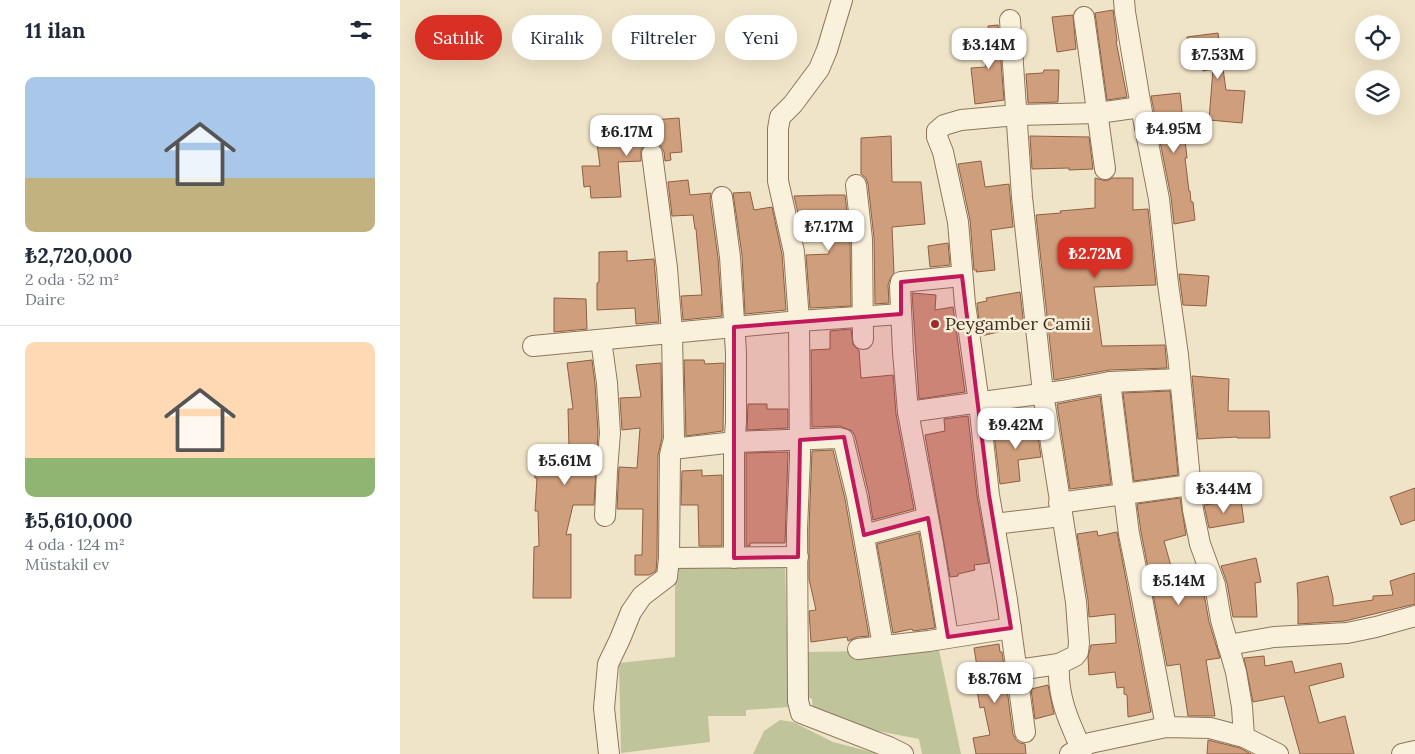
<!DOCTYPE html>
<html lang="tr">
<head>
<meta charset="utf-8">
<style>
  body { margin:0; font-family:Lora,serif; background:#f2f2f3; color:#1f2937; height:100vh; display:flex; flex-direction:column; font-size:19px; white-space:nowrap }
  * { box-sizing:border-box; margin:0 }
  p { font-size:16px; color:#747a83 }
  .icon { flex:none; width:28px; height:28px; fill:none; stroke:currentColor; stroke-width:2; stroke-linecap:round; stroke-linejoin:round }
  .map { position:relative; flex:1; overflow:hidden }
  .sheet { display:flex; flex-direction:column; background:#fff; width:400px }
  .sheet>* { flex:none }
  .top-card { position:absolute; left:15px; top:15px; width:475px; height:45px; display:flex; gap:10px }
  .fabs { position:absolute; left:955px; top:15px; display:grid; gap:10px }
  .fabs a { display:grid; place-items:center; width:45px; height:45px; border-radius:50%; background:#fff; box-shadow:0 5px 20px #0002; font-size:25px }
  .price { position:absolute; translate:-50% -42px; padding:0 11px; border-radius:10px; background:#fff; color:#222; font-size:16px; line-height:32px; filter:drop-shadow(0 1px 2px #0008) }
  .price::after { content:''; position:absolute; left:50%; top:30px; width:15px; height:11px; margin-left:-8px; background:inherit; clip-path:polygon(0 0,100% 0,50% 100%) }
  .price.on { background:#d93025; color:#fff }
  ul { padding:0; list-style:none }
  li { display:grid; align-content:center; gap:10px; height:265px; padding:0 25px }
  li+li { border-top:1px solid #e0e1e3 }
  li span { display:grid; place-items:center; height:155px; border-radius:10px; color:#555 }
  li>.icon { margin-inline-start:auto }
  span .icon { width:90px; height:90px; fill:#fffc; stroke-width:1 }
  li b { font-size:21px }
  h2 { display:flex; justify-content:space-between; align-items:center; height:60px; padding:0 25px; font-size:21px }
  .chip { padding:0 18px; border-radius:22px; background:#fff; box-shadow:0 5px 20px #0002; font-size:18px; line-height:45px }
  .chip.on { background:#d93025; color:#fff }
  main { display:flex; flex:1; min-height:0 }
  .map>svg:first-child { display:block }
</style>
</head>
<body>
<main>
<section class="sheet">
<h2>11 ilan<svg class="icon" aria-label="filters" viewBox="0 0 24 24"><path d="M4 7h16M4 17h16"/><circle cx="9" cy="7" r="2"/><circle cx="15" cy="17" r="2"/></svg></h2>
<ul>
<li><span style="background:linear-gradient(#a9c7e8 65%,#c2b280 0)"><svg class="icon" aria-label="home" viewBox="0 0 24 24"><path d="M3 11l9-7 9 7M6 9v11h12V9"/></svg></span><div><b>₺2,720,000</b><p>2 oda · 52 m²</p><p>Daire</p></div></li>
<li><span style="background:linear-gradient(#ffd9b3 75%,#8fb573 0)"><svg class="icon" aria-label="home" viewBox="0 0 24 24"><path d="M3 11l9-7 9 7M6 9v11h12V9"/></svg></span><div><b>₺5,610,000</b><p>4 oda · 124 m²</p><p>Müstakil ev</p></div></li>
</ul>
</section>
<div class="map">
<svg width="1015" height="754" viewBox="0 0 1015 754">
  <rect width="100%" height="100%" fill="#f0e4c8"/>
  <g fill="#bfc49a">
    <polygon points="275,563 385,565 389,707 346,710 346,716 308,716 310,742 221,753 219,663 275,657"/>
    <polygon points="539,650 561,754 522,754 519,739 447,725 413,714 412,699 407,697 406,652"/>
    <polygon points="380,720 393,722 433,742 479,754 353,754 364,731"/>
  </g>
  <g fill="#cf9f7d" stroke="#8d5f41">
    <polygon points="713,10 717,41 716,41 727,97 707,100 695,13"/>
    <polygon points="673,15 676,49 657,52 652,17"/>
    <polygon points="598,25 604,100 575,104 571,68 586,67 580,34 589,33 588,26"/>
    <polygon points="818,33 826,90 845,91 842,123 809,120 813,69 803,71 800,53 789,54 787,37"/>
    <polygon points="644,70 659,70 658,102 628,103 626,74 643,73"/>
    <polygon points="780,93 787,158 785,158 789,191 790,191 791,202 793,202 795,220 774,224 771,197 751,96"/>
    <polygon points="279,118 282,152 270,153 271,160 265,161 264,152 261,146 256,143 250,142 245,144 241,150 241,161 218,162 221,197 191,198 190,186 184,187 182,166 200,166 196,136 214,134 216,146 253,138 251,120"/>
    <polygon points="491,136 492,182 521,182 525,224 492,227 494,273 490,279 488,285 489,303 475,304 474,238 468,184 466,178 461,174 461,138"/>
    <polygon points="630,136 689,137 693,169 669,170 669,168 632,169"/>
    <polygon points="581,161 585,187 609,184 613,227 591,230 595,270 576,272 577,270 574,270 570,220 558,164"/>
    <polygon points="695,178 706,181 713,178 733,178 733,210 748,209 756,285 694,287 702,346 765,345 767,368 709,370 654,380 636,215 661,213 660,211 695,208"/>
    <polygon points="288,180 290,195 311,193 310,199 318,258 322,316 283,320 281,296 302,295 296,229 295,229 293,215 272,216 268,182"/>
    <polygon points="350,192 354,210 372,207 382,254 386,310 345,314 342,255 333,193"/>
    <polygon points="428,195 445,195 450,240 451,306 410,308 406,255 429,254 428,217 399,218 394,196"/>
    <polygon points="548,243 550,265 530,267 528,246"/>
    <polygon points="227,251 227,261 254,259 259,322 236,324 235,308 197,310 197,283 199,282 199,252"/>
    <polygon points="779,274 809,276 806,306 783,305"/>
    <polygon points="620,292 624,326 581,336 577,303 587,301 586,298"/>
    <polygon points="512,293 536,295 535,310 553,307 565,392 519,399"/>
    <polygon points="154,298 186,299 187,329 154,332"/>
    <polygon points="451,329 453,345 459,350 461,378 493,375 496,414 514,509 473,520 469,494 455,436 452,431 440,426 412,427 411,350 430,349 430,331"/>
    <polygon points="192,360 195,384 198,433 194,505 173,505 166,535 171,534 171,598 133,598 134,547 139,546 138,511 135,511 137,478 135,478 134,447 169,448 168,409 173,409 167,363"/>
    <polygon points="284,360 304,360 305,364 324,363 323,431 286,436"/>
    <polygon points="261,363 262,438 258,455 257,557 256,571 249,575 235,575 235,555 242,555 243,509 217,509 219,467 237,468 240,428 222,430 220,398 241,397 236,365"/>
    <polygon points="792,376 829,379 828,411 869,411 870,438 837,438 837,437 798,439"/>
    <polygon points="770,391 778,475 734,481 723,393"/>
    <polygon points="700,396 711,484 670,489 657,404"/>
    <polygon points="348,404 367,404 367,409 388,409 388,428 347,430"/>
    <polygon points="568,416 577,496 589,563 574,565 575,570 558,574 558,576 550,577 525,435 545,431 544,419"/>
    <polygon points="636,422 641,457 618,460 620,481 600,484 594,433 614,431 614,425"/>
    <polygon points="433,450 445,499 469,636 457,637 448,641 447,637 411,642 409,611 416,610 409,579 409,529 412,451"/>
    <polygon points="388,452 385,543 350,543 350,546 346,546 346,453"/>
    <polygon points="302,470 302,476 322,475 322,546 299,546 298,505 281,505 282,471"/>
    <polygon points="1015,488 1015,520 1001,525 990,497"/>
    <polygon points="780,498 786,535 764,541 777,588 802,583 803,588 809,622 820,658 806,660 815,716 788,716 780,664 767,666 741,532 737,504"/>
    <polygon points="841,500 844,522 809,528 804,505"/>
    <polygon points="697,531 698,536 717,532 751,712 728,717 727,695 724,694 724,687 717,688 715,672 689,675 688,657 691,645 716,643 715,614 689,617 688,600 677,534"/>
    <polygon points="519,533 535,628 513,631 512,629 493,633 477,544"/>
    <polygon points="856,558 861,582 855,583 857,617 833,617 827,583 821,566"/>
    <polygon points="1015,573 1015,604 945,621 898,624 898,600 897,583 928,576 933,598 933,606 973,600 973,596 993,595 990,581"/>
    <polygon points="599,644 600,652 602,652 613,734 616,740 620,743 625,744 626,754 576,754 573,738 590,735 584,707 580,708 575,679 579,679 574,648"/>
    <polygon points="864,656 865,666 892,661 895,673 941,663 944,677 909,686 919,723 945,716 954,754 900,754 884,696 853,702 844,658"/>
    <polygon points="648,685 654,714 635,719 631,689"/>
    <polygon points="808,740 840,748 851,754 807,754"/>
  </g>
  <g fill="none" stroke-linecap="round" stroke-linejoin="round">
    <g stroke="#8d765c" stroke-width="22">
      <g id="minor">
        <polyline points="442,0 427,50 419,69 393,104 380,117 378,129 378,181 394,252 399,321 400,458 397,529 398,701 401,713 489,747 503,754"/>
        <polyline points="724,0 725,12 741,107 759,199 768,284 778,355 793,510 800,544 815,585 821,620 836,672 842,707 844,737"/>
        <polyline points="684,17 705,169"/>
        <path d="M610 20 622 197 643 393 676 602 679 643 678 652 675 656 659 664C657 695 668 720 681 748"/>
        <polyline points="456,185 462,239 463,339"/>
        <polyline points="322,197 330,257 336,353 336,422 334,447 334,558"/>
        <polyline points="201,340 207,383 210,433 207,471 205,516"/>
        <polyline points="133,346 399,321 501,314"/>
        <polyline points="710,382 729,534 741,593 766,727"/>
        <polyline points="508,412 662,391 710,382 780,379"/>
        <polyline points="272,449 335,442 438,438 443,439 457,497 483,646"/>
        <polyline points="659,503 790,485"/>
        <polyline points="594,524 661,516"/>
        <polyline points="464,535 528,518"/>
        <polyline points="269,558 398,557"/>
        <polyline points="548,637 533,544 508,412 503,352 500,287 501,282 562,276"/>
        <polyline points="828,645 874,637 947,633 976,627 1015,616"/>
        <polyline points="458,649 529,641 611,628"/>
        <polyline points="617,670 659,664"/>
        <polyline points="625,732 607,600 589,495 579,403 565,304 558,222 543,152 537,137 537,131 544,125 561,120 617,115 698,113 741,107"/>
        <polyline points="209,754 204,708 208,664 220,639 231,612 242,596 267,577 269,558 270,455 274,439 272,333 267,268 252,154"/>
        <polyline points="670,754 690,743 766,727 810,728 844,737 878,754"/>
        <polyline points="1002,754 1015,751"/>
      </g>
    </g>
    <use href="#minor" stroke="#faf1dc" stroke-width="20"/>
  </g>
  <path fill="#c2185b" fill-opacity="0.2" stroke="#c2185b" stroke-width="4" stroke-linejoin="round" d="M562 276 589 495 611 628 548 637 528 518 464 535 444 437 400 440 398 557 334 558V327L501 314V282Z"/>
  <circle fill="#9e2a2b" stroke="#f7eed8" stroke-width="2" cx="535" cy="324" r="5"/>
  <g text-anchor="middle" stroke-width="5" stroke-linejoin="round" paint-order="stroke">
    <g font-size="18" fill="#3d2e20" stroke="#f7eed8" text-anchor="start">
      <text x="545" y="330">Peygamber Camii</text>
    </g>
  </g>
</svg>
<div class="fabs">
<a><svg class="icon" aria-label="locate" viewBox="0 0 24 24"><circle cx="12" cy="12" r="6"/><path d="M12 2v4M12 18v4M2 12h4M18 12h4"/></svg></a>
<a><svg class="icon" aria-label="layers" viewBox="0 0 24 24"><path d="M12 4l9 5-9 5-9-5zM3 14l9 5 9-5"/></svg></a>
</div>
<b class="price" style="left:589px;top:70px">₺3.14M</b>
<b class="price" style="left:818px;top:80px">₺7.53M</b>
<b class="price" style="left:774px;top:154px">₺4.95M</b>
<b class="price" style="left:227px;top:157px">₺6.17M</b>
<b class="price" style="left:429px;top:252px">₺7.17M</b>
<b class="price on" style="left:695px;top:279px">₺2.72M</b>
<b class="price" style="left:616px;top:450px">₺9.42M</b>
<b class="price" style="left:165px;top:486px">₺5.61M</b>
<b class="price" style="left:824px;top:514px">₺3.44M</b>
<b class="price" style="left:779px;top:606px">₺5.14M</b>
<b class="price" style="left:595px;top:704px">₺8.76M</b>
<div class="top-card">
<a class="chip on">Satılık</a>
<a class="chip">Kiralık</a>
<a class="chip">Filtreler</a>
<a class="chip">Yeni</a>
</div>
</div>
</main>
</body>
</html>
